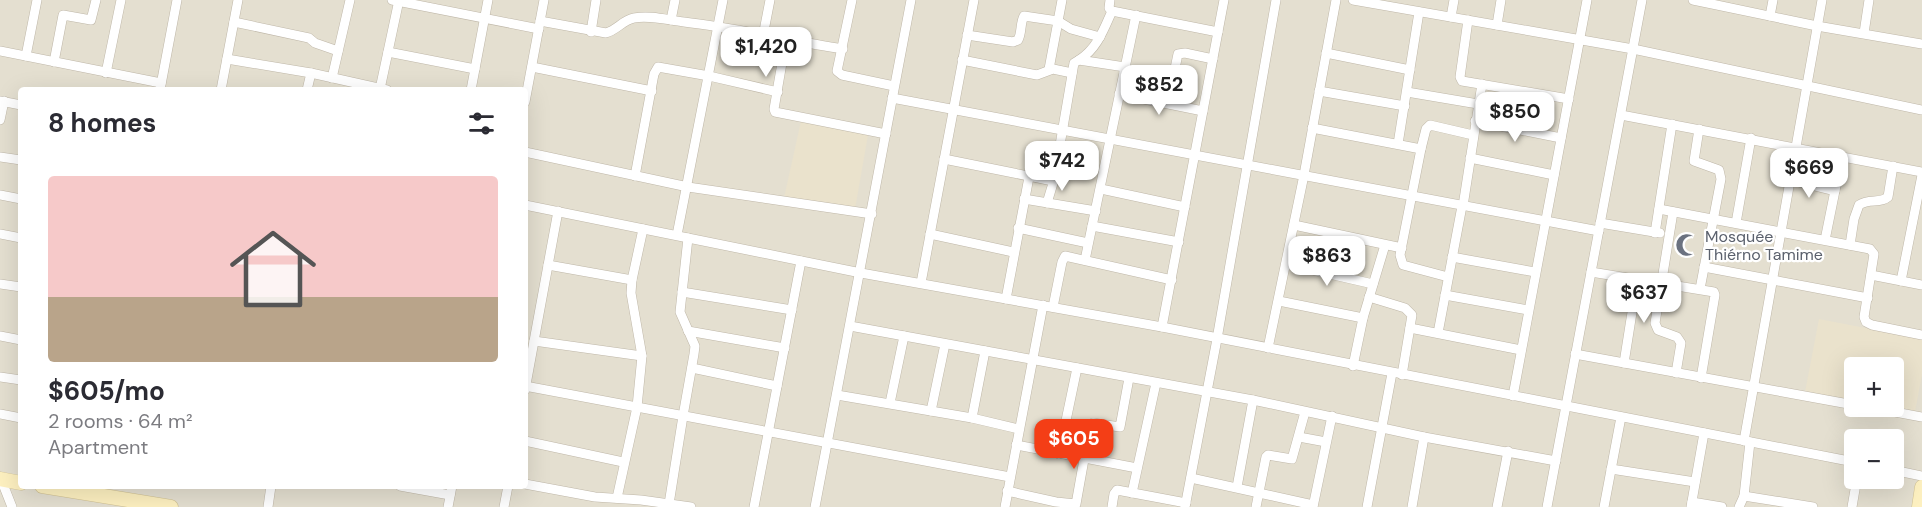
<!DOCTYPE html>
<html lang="en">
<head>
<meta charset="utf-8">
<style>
  body { margin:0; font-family:"DM Sans",sans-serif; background:#f7f7f7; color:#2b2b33; height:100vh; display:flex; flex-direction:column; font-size:22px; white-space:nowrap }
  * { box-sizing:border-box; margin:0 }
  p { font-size:20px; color:#7c7c81 }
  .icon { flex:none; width:33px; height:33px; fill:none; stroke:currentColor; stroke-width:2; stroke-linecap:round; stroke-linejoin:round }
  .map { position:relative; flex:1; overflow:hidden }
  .details { position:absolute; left:18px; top:87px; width:510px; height:402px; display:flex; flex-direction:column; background:#fff; border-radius:6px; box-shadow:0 6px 24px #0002 }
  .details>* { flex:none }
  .fabs { position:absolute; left:1844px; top:357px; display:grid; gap:12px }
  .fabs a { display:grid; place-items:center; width:60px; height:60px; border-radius:6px; background:#fff; box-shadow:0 6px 24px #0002; font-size:30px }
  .price { position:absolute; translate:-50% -51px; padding:0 14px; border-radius:12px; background:#fff; color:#222; font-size:20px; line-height:39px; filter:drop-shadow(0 2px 3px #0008) }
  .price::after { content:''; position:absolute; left:50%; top:36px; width:18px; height:14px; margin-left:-9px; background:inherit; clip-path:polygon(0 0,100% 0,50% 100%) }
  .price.current { background:#f43e16; color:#fff }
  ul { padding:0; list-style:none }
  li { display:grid; align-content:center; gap:12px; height:318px; padding:0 30px }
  li span { display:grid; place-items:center; height:186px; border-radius:6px; color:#555 }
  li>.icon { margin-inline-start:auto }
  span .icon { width:108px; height:108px; fill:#fffc; stroke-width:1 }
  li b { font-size:26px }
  h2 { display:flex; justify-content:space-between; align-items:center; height:72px; padding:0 30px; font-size:26px }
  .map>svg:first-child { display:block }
</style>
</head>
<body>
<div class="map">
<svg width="1922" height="507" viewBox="0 0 1922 507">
  <rect width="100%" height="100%" fill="#f1ede2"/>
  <path fill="#e4dfd0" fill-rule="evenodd" d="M0 0H1922V507H0ZM21 90H525V486H21ZM1854 368H1893V406H1854ZM1854 440H1893V478H1854Z"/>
  <g fill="#eae2cc">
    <polygon points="801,121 868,135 855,209 784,198"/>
    <polygon points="1819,319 1922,339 1922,374 1915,412 1886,407 1893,406 1893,368 1854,368 1854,401 1805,392"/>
  </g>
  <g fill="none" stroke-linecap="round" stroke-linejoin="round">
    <g stroke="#bfb7a8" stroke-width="10">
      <g id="street">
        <polyline points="392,0 539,29"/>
        <polyline points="852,0 837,71 842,75 894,86"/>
        <polyline points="1110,0 1109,8 1112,11 1218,32"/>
        <polyline points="1353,0 1633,49 1922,110"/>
        <polyline points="1693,0 1817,26 1922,44"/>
        <polyline points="1770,16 1773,0"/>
        <polyline points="1451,17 1454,0"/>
        <polyline points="671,20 675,0"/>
        <polyline points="1468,20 1460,77 1462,81 1569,99"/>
        <path d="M540 21 606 33C617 30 623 20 634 18 651 15 667 20 684 22 737 28 790 41 843 49"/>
        <polyline points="234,22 309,38 315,43 338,51"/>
        <polyline points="1497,25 1501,0"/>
        <polyline points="591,32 596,0"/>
        <polyline points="1864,33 1869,0"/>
        <path d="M967 35 1013 42 1018 40C1022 33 1020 23 1024 16L1058 21 1071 29 1100 37"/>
        <polyline points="763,36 770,0"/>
        <polyline points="786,40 774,109 775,112 886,134"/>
        <polyline points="0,51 161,83"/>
        <polyline points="388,52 475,69"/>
        <polyline points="1326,53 1410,70"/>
        <polyline points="26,56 37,0"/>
        <polyline points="227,59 311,73 387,90"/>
        <polyline points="962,60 1037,75 1053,69 1072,73"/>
        <path d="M1079 60C1097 49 1104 29 1112 11"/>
        <polyline points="54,62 63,15 91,20 96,0"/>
        <polyline points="532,67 652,91"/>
        <polyline points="1049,69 1062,0"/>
        <polyline points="1124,72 1171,80 1173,78 1178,54 1185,53 1213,59"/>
        <polyline points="106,73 121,0"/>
        <polyline points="332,78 350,0"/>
        <polyline points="380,89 399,0"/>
        <polyline points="160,90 177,0"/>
        <polyline points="221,90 238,0"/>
        <polyline points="307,90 311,73"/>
        <polyline points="471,90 488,0"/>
        <polyline points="1319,91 1405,106"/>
        <polyline points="1407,92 1478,104"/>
        <polyline points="1119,94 1203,111"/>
        <polyline points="892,98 1599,231"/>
        <polyline points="0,101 21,105"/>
        <polyline points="525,102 544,0"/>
        <polyline points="1621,115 1922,172"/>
        <polyline points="0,120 4,101"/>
        <polyline points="1475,121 1561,138"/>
        <polyline points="1312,128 1421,149 1400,255 1403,265 1448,277"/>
        <polyline points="1699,129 1694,161 1719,170 1721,179 1700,289"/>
        <polyline points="1398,144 1419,12"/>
        <polyline points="1421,149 1426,129 1430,125 1473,135"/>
        <polyline points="525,152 688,187 872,214"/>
        <polyline points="0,157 21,160"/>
        <polyline points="1470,158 1554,175"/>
        <polyline points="944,159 1053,181"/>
        <polyline points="635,176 654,74 658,67 709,76 778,92"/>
        <polyline points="1790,180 1835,191"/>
        <polyline points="1101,189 1185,207"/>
        <polyline points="0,195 21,199"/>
        <polyline points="1024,199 1096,211"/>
        <polyline points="1047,203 1054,180 1074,63 1079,60 1125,67"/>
        <polyline points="525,205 861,273 1162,327 1854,462"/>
        <polyline points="1463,206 1482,84"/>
        <polyline points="1659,209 1870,249 1874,254 1864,317 1866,322 1872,325 1922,335"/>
        <polyline points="1673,212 1655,323 1658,330 1677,337 1681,343 1676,373"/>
        <polyline points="1600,223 1660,233"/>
        <polyline points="1736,223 1751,138"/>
        <polyline points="1294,225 1402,248"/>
        <polyline points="1092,226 1179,242"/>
        <polyline points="1018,228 1088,243"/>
        <polyline points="1655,233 1672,124"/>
        <polyline points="0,234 21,238"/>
        <polyline points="930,234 1013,252"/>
        <polyline points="677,235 723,0"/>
        <polyline points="1825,240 1842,156"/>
        <path d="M1850 245 1854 219 1859 205C1869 198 1880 204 1888 197L1893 166"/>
        <polyline points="1452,257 1535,272"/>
        <polyline points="1085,260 1136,15"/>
        <polyline points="1286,264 1373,284"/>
        <polyline points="548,265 632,280"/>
        <polyline points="1704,267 1868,298"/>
        <polyline points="1591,272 1714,292 1715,295 1701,378"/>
        <polyline points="1871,275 1922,285"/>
        <polyline points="1901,281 1922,175"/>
        <polyline points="921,283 974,0"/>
        <polyline points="0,284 21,287"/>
        <polyline points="682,292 792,310"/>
        <polyline points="1445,295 1528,310"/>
        <polyline points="1369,297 1405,308 1412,315 1402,375"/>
        <polyline points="1006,299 1029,177"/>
        <polyline points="1279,301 1363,318"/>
        <polyline points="1053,307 1062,262 1065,256 1172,280"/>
        <polyline points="850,326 1253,400 1424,437 1556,461"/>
        <polyline points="1162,327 1224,0"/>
        <polyline points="1410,328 1521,350"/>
        <polyline points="688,331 785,348"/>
        <polyline points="1438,333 1462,206"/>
        <polyline points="0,336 21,340"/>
        <polyline points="534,341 642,356"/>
        <polyline points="1268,348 1304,175 1336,0"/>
        <polyline points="1575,354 1854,405"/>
        <polyline points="1624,363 1637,281"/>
        <polyline points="1353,366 1363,318 1385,245"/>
        <polyline points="692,368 777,386"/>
        <polyline points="0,377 21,380"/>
        <polyline points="525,386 1010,477"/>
        <polyline points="525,390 558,211"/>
        <polyline points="837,395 972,418 1019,429"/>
        <polyline points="1513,396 1587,0"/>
        <polyline points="890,403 904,336"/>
        <polyline points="1863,406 1922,417"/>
        <polyline points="931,411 945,344"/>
        <polyline points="0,414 21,418"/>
        <polyline points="972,418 985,351"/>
        <polyline points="1299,437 1326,442"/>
        <polyline points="525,441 623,462"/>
        <polyline points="1744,441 1822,0"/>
        <polyline points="1016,445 1137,468"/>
        <polyline points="1059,454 1077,368"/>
        <polyline points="1611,469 1695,482"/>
        <polyline points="1893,470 1922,476"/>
        <polyline points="1191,478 1313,505"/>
        <polyline points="1,479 12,507"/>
        <polyline points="525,484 595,497 641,500 691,507"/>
        <polyline points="400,486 450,495"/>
        <polyline points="1237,487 1253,400"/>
        <polyline points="1007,491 1056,502 1076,504 1090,426 1093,423 1120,427 1129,378"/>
        <polyline points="1132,493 1156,383"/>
        <polyline points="1744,496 1813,507"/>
        <polyline points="617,498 637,407 642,356 631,293 632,280 643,229"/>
        <polyline points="1692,502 1722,507"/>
        <polyline points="669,504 683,416 694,354 695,346 680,312 688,238"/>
        <polyline points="268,507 271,486"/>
        <polyline points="448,507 452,486"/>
        <polyline points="504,507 508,486"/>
        <polyline points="754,507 801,261"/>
        <polyline points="815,507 911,0"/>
        <polyline points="1005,507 1043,305"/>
        <polyline points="1112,507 1114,494 1117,490 1186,503"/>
        <polyline points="1185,507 1217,339 1276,0"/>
        <polyline points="1256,507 1266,457 1268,455 1292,459 1305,412"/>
        <polyline points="1313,507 1332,416"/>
        <polyline points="1367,507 1392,373"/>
        <polyline points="1412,507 1424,437"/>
        <polyline points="1497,507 1508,451"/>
        <polyline points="1547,507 1642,0"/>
        <polyline points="1604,507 1621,417"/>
        <polyline points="1691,507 1704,433"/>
        <polyline points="1739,507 1744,496 1750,442"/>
        <polyline points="1852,507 1857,478"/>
      </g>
    </g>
    <g stroke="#d0c193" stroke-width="15">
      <g id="secondary">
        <polyline points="0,479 21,483"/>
        <polyline points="42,486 171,507"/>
        <polyline points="1919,507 1922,487"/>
      </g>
    </g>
    <use href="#street" stroke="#fff" stroke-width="9"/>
    <use href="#secondary" stroke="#fdf0c0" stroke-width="14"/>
  </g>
  <defs>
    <g id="mosque-bare" transform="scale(1.8)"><path d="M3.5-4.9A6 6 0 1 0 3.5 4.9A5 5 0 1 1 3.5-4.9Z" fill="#6b7280" stroke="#fff" stroke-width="2.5" paint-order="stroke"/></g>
  </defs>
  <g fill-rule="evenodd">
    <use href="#mosque-bare" x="1687" y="245"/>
  </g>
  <g text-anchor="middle" stroke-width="4.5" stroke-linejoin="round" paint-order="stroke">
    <g font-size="16" fill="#5b616d" stroke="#fff" text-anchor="start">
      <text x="1705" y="242">Mosquée<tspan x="1705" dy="18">Thiérno Tamime</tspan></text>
    </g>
  </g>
</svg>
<div class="fabs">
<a>+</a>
<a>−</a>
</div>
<b class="price" style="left:766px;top:78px">$1,420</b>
<b class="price" style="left:1159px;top:116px">$852</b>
<b class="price" style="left:1515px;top:143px">$850</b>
<b class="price" style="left:1062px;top:192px">$742</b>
<b class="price" style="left:1809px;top:199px">$669</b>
<b class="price" style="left:1327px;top:287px">$863</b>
<b class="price" style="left:1644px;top:324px">$637</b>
<b class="price current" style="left:1074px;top:470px">$605</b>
<section class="details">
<h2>8 homes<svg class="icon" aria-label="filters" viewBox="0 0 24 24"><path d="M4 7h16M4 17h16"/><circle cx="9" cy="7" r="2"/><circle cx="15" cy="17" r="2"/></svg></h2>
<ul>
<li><span style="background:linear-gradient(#f6c9c9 65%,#b9a48a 0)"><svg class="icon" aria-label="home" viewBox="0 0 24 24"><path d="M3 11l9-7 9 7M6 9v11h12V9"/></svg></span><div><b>$605/mo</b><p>2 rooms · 64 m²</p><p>Apartment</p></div></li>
</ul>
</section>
</div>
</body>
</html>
